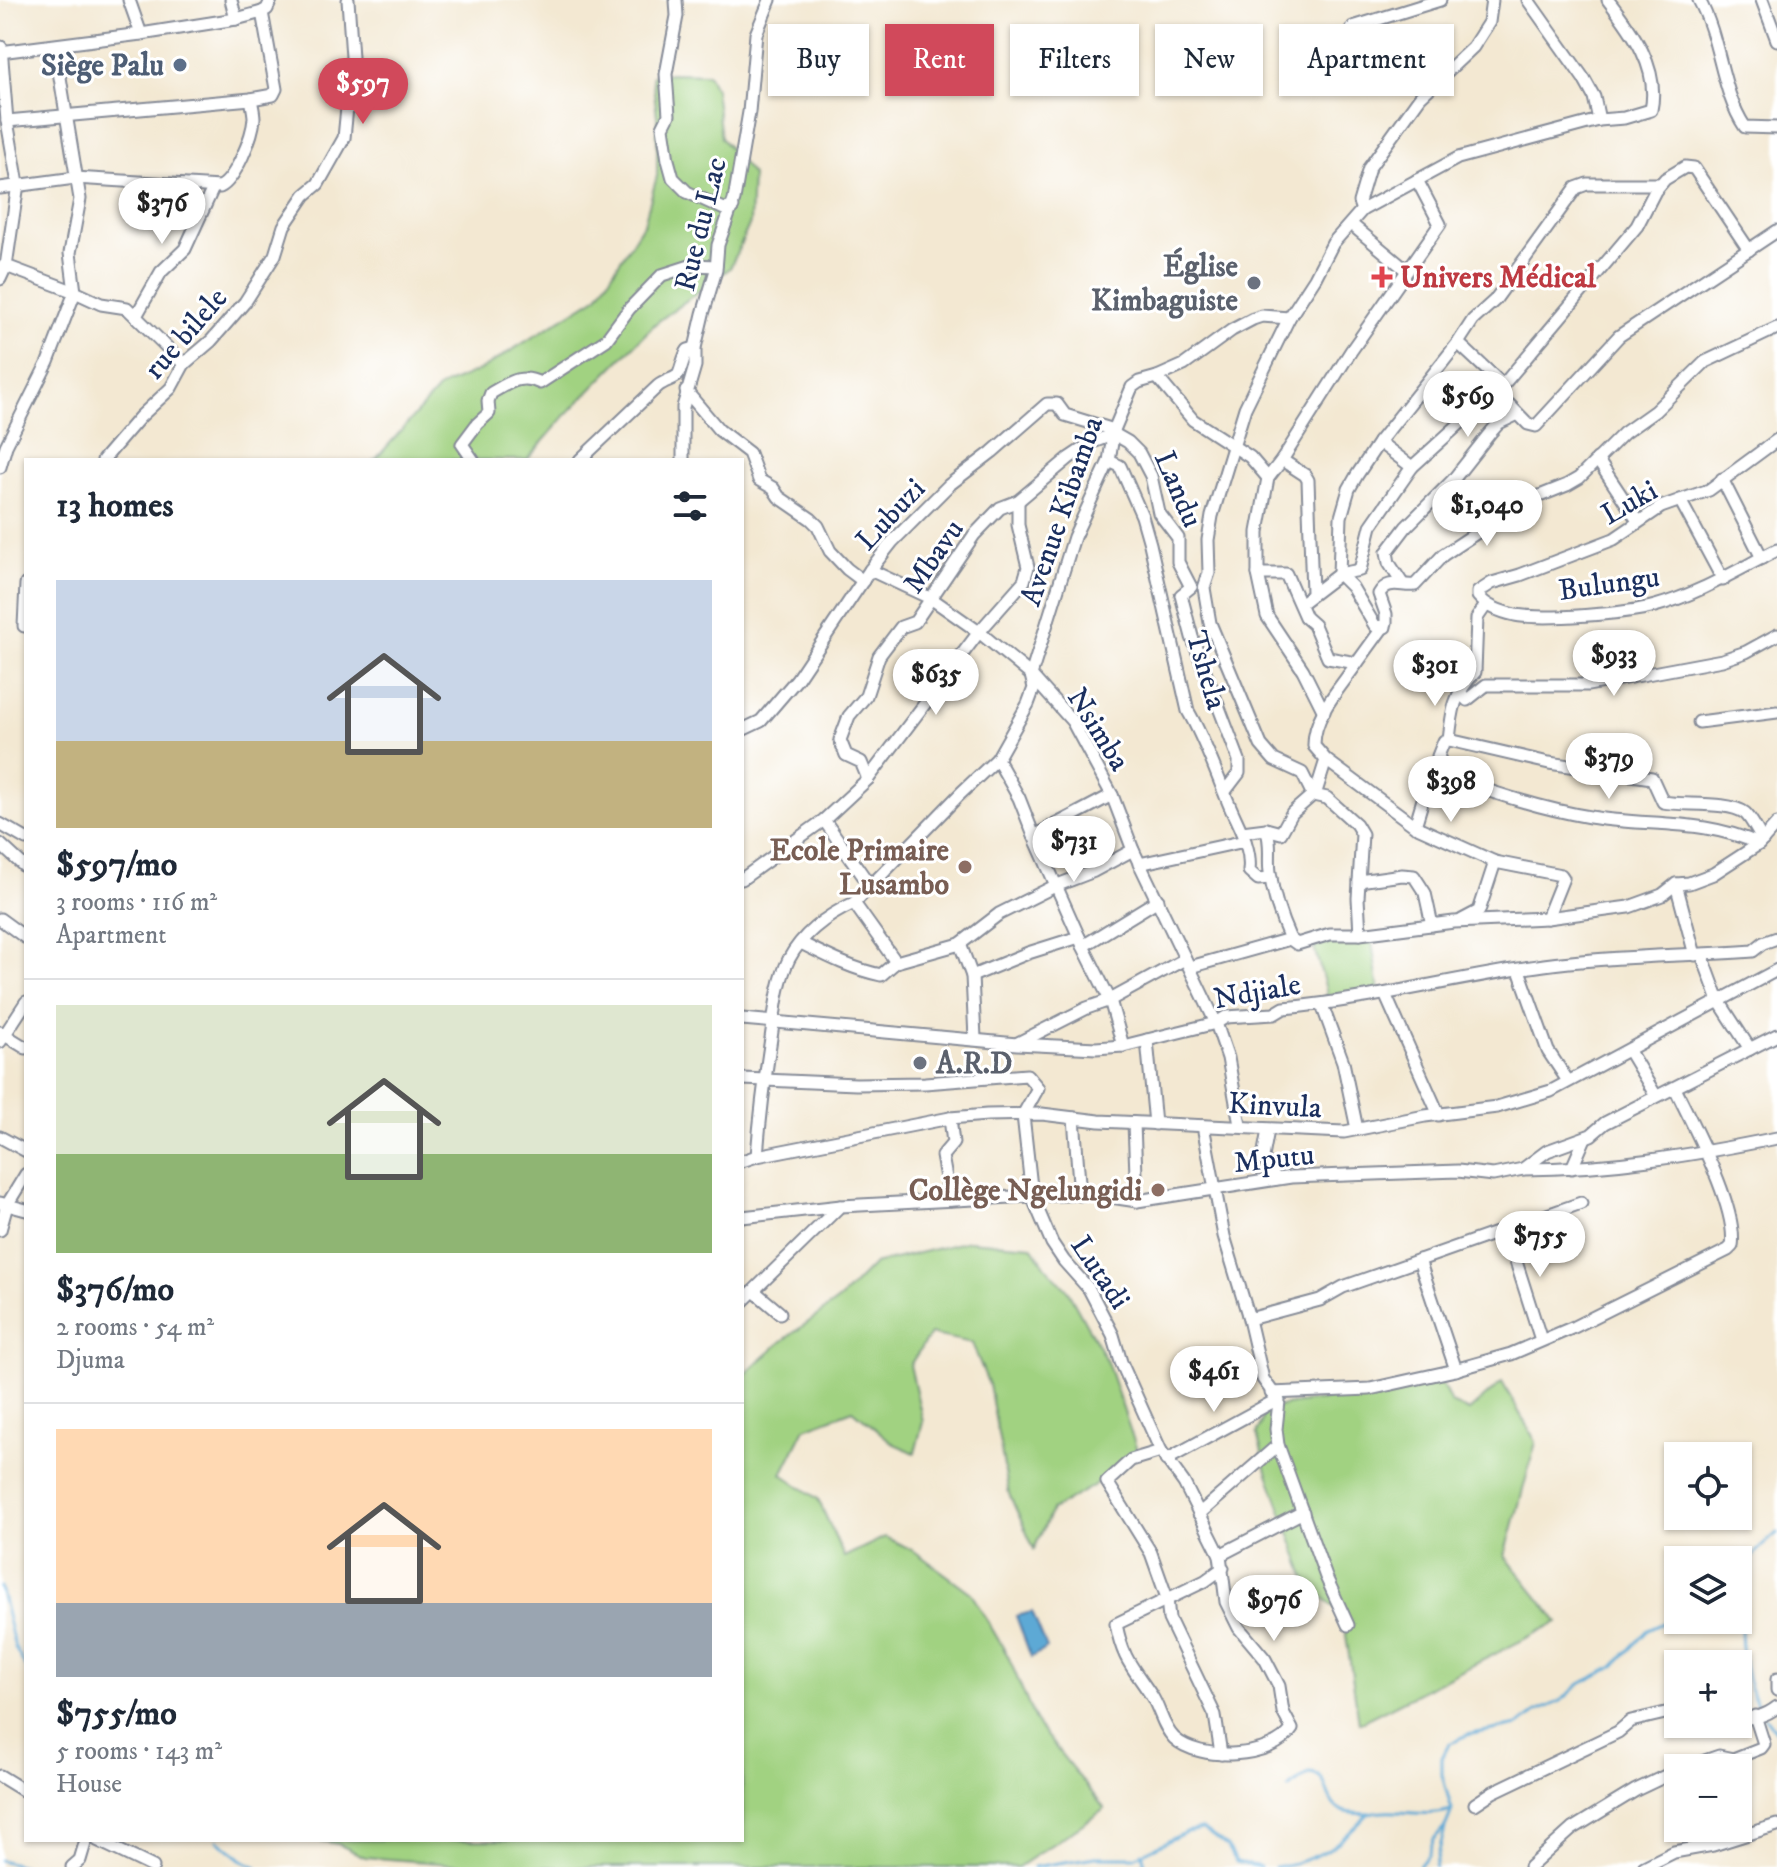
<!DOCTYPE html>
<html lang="en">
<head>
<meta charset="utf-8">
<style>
  body { margin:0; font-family:"IM FELL DW Pica",serif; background:#f6f6f7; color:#1f2937; height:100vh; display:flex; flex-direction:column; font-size:30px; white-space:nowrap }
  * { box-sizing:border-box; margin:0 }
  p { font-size:26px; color:#747a83 }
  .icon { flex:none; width:44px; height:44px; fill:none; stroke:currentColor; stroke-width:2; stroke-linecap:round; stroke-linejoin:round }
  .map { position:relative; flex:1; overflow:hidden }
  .panel { position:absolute; left:24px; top:458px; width:720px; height:1384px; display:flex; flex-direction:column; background:#fff; border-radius:0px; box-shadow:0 2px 6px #0004 }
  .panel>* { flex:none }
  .hud { position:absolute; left:768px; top:24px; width:760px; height:72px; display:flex; gap:16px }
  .fabs { position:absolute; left:1664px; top:1442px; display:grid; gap:16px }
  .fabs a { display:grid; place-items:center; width:88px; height:88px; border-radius:0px; background:#fff; box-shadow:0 2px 6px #0004; font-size:40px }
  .price { position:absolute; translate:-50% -68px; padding:0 18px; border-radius:28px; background:#fff; color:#222; font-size:26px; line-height:52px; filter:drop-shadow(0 2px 4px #0008) }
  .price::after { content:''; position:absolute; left:50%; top:48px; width:24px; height:18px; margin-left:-12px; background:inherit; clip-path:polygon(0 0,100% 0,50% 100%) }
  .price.current { background:#d1495b; color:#fff }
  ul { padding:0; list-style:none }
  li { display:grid; align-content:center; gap:16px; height:424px; padding:0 32px }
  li+li { border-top:2px solid #e0e1e3 }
  li span { display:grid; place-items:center; height:248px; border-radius:0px; color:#555 }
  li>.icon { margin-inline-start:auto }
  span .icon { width:144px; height:144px; fill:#fffc; stroke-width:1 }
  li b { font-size:34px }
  h2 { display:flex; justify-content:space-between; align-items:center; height:96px; padding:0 32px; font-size:34px }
  .tag { padding:0 28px; border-radius:0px; background:#fff; box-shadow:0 2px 6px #0004; font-size:28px; line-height:72px }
  .tag.current { background:#d1495b; color:#fff }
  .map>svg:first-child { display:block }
</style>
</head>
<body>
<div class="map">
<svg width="1777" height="1867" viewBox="0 0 1777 1867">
  <rect width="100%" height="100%" fill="#fff"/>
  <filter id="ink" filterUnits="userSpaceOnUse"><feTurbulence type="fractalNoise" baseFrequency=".0125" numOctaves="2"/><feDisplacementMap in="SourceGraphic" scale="16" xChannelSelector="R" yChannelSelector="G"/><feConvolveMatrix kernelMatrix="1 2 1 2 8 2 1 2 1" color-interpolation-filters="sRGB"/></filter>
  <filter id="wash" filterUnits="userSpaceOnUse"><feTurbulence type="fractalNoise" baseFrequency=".006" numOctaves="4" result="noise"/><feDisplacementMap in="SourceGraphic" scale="32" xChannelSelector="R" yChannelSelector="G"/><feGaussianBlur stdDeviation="1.8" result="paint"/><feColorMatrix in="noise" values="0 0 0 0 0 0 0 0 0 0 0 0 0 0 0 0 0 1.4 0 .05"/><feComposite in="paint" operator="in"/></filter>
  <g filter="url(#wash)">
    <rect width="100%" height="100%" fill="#f3e8d2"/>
    <g fill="#a1d281" stroke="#5e8070" stroke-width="2">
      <polygon points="670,73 708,74 715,89 721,138 752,175 750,223 730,268 656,323 565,416 527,460 375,460 440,387 482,369 598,296 644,223 657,176 657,116 652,76"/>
      <polygon points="1358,938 1372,941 1379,992 1323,1002 1327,993 1314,947"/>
      <polygon points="968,1241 1032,1246 1046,1267 1068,1291 1107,1362 1137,1450 1120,1462 1093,1486 1052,1510 1034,1549 1009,1494 989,1385 972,1343 930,1334 910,1365 923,1422 915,1453 894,1444 853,1410 805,1428 782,1474 818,1499 844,1557 885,1537 913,1550 971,1593 1008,1656 1036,1723 1105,1809 1018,1867 486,1867 365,1857 338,1844 314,1840 742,1840 742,1377 781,1342 840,1299 874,1264"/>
      <polygon points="1437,1374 1451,1403 1469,1411 1502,1382 1536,1442 1505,1556 1558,1622 1359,1723 1343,1615 1308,1584 1267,1471 1257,1434 1265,1411 1285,1405 1372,1393"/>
    </g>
    <polygon fill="#5da9d5" stroke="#3c6c9a" stroke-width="2" points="1032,1612 1047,1648 1031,1657 1016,1616"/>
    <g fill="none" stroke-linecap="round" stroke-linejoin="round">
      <g stroke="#5da9d5" stroke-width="3">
        <polyline points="1738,1575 1758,1550 1777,1533"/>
        <polyline points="0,1587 15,1648 26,1668"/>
        <path d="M1738 1601C1745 1615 1740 1617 1741 1631 1742 1657 1746 1689 1761 1710"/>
        <polyline points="1765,1717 1777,1733"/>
        <path d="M1288 1789 1309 1773C1329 1774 1324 1796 1336 1807 1344 1814 1358 1813 1368 1814"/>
        <polyline points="218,1840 241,1859 257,1867"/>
        <polyline points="0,1860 26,1867"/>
        <path d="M1034 1867 1095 1857H1135L1186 1832 1202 1829C1217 1839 1229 1844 1236 1862L1260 1867"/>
        <polyline points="1138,1867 1145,1864 1142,1852"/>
        <path d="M1274 1867C1320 1860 1337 1847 1368 1814 1396 1807 1424 1819 1451 1810"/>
        <polyline points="1418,1867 1428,1855 1434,1839 1446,1825 1452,1810 1442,1775 1442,1758 1449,1744 1467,1735 1518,1725 1536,1712 1561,1701 1580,1684 1613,1667 1648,1630 1678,1616"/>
        <polyline points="1435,1867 1445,1828"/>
      </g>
    </g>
  </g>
  <g filter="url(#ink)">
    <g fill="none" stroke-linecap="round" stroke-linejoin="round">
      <g stroke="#878c98" stroke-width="15">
        <g id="street">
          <polyline points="129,0 141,34"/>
          <polyline points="231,0 236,19"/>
          <polyline points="676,0 677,16 666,74 669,115 663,127 668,160 673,178 687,192 724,209 733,207"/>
          <polyline points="1528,0 1584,79 1594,97 1599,120"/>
          <path d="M1699 0C1721 40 1720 89 1745 127L1777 128"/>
          <polyline points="1762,0 1777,40"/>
          <polyline points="262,12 267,9 271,0"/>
          <polyline points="1340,51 1353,27 1440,0"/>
          <polyline points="0,52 141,34 236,19 262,12 276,89 273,95 251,99 7,121"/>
          <path d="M0 188 75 178 220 187C235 180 253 136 254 118 254 112 252 105 251 99"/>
          <polyline points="1362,210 1359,202 1369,168 1420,97 1473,47 1489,22 1492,0"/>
          <polyline points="1351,224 1406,270"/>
          <polyline points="1,267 6,266 75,292 101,304 127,308 184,364"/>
          <polyline points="0,279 6,266 18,184 7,121 1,47"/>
          <polyline points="136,316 161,272 185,249 213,188"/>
          <polyline points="1458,343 1503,385 1637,226 1655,191 1665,179 1685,167 1694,168 1749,250"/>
          <polyline points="1157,377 1193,420 1250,457 1268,478"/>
          <polyline points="1495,390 1528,424 1536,426 1619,336 1777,231"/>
          <polyline points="686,391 719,430 749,453 759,480 773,488 779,497 811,519 818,526 830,551 847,569 863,581"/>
          <path d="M1777 440 1709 490 1661 507 1614 539 1520 575 1492 583 1478 592V596C1487 607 1501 612 1515 615 1545 620 1625 614 1655 606 1699 594 1737 570 1777 550"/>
          <polyline points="1597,459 1638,521"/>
          <polyline points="103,460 140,417 171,388 184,364 211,341 245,302 275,255 284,226 305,195 318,184 344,138 352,57 348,0"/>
          <path d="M473 460 462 444 477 424 489 413 488 401 491 393C509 383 521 373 540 383L606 340 629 309 662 275 693 265 716 266"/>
          <path d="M580 460 658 386C664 381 671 380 677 376 681 373 683 356 688 350L695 348"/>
          <polyline points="683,460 683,407 695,366 695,348 703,314 716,270 718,245 734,200 749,112 756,34 770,0"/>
          <polyline points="1282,460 1305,475 1308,480 1312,592"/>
          <path d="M1109 461 1120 466 1142 516 1150 544 1188 711C1205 740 1216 773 1229 804 1238 826 1252 847 1249 871L1258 879 1271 878"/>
          <polyline points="0,467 6,446 48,362 75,292 70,253 80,199 55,47"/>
          <polyline points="1412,467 1500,387"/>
          <polyline points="1722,479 1762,558"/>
          <polyline points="1680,500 1723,580"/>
          <polyline points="870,570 932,599 979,632 1031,675 1072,721 1112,795 1133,850 1216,1023 1228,1058 1240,1125"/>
          <path d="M1258 574H1286L1305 617 1314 625 1328 658 1357 663 1386 623V614L1379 594C1388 578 1401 587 1415 585L1443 555 1502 516 1527 501 1567 485 1579 478 1624 433 1655 411 1705 362 1777 328"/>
          <polyline points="1402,583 1389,563 1387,552 1406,527 1453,480 1490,433 1499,423 1518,414"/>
          <polyline points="1301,603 1339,574 1360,570 1371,526 1412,467 1379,442"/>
          <polyline points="24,626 26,584"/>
          <polyline points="1385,627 1375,626 1352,587 1339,574 1341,517 1349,489 1357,475 1379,442 1458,343 1473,320 1495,300 1576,188 1587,184 1660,184"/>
          <polyline points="1460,693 1467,700 1486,685 1588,685 1722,660 1746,652 1777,635"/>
          <polyline points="1324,712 1303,670 1267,616 1258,574 1258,532 1268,478 1282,460 1351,351 1440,224 1417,180"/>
          <polyline points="1699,722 1777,712"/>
          <polyline points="742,730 761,721 797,679 870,570 892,542 949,485 992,452 1047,404 1057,404 1065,415 1114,430"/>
          <path d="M1449 740 1549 763 1652 778 1663 802C1683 806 1729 801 1745 813 1752 819 1757 832 1763 840"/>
          <polyline points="997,759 1019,798 1034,836 1112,795"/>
          <polyline points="1326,760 1415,826 1495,862 1561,875 1563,878 1547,918"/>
          <path d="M1448 777C1494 793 1542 809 1590 817 1649 827 1703 818 1759 844"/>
          <polyline points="868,779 861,762 846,755 840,740 849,716 866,696 879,656 901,627 915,622 974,535 1000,508 1018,501 1069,458 1093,442 1114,434 1128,442 1139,453 1151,476 1159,513 1178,538 1178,562 1191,587 1181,595 1192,637 1239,760 1239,773 1226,790"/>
          <polyline points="824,820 871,887"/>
          <polyline points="0,824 26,839"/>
          <path d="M1415 826 1427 786 1448 777 1438 756 1444 741 1449 740C1452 710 1454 694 1475 672L1477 618 1486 605"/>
          <path d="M1266 829C1272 842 1268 858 1270 872 1273 896 1280 917 1290 939"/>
          <path d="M1242 832 1266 829 1281 833 1292 813 1316 792 1326 760 1314 746C1313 715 1341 687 1357 663"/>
          <polyline points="1034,836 1083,946"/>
          <polyline points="0,844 26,868"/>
          <polyline points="1139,864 1245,841"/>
          <polyline points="742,879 824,820 868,779 979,632 1024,581 1028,567 1018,525 1018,501"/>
          <polyline points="1359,881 1402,875 1414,876 1425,893 1432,925"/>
          <polyline points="1676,884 1695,955"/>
          <polyline points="854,903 896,962 960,944 999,914 1055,886 1094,871 1133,850"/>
          <polyline points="0,919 26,938"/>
          <polyline points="1462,920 1479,911 1495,862"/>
          <path d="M1360 934 1358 898 1362 834 1356 824 1327 798 1313 795 1302 773 1274 760 1261 745 1210 623 1204 588 1209 573 1208 540 1212 516 1245 408 1289 318 1315 278 1333 243 1362 210 1458 158 1599 120 1624 118 1651 110C1660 68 1632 31 1608 0"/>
          <path d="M801 943C827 956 852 969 881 975L896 962"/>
          <polyline points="960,944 972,976 975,1038"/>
          <polyline points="1702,955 1719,1001 1750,1049"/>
          <polyline points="1190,967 1290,939 1297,944 1330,934 1360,934 1454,922 1547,918 1629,907 1662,895 1676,884 1689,883 1713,874 1759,844 1777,824"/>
          <polyline points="1519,970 1548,1051 1568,1081"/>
          <polyline points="972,976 1028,953 1079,937"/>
          <polyline points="1385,994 1439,1115"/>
          <polyline points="1322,1005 1343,1062 1357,1129"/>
          <path d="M742 1019 1017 1044 1096 1048 1123 1046 1167 1035 1216 1023 1226 1017 1274 1014 1284 1008C1372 1000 1457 977 1544 965 1613 956 1684 956 1753 951L1763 943 1777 938"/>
          <polyline points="0,1032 26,1048"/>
          <polyline points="1147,1040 1155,1124"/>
          <polyline points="0,1042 26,1002"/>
          <polyline points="1018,1043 1087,1008 1110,1000 1185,959"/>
          <polyline points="1123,1046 1110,1000 1083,946 1158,900"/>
          <polyline points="1629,1051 1656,1096"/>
          <path d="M742 1079 856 1084 925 1083 1027 1075 1038 1088 1023 1115 1032 1196 1052 1243 1064 1261 1089 1289 1113 1335 1121 1362 1161 1451 1184 1483 1220 1555 1226 1602 1239 1628 1265 1659 1279 1686 1283 1712 1292 1729C1273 1759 1199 1762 1174 1738 1162 1726 1160 1708 1151 1695 1132 1666 1123 1660 1116 1624L1205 1581 1223 1568"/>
          <polyline points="950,1118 953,1143 942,1156 950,1200"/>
          <polyline points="1074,1118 1080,1195"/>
          <polyline points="1134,1123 1137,1201"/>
          <polyline points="1203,1126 1224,1236 1248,1315 1263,1379 1279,1401 1276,1429 1278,1445 1326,1577 1348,1625"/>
          <polyline points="1268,1130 1263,1157 1276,1179"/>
          <polyline points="0,1137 26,1151"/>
          <path d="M757 1156C760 1116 765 1077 771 1038 775 1012 777 983 789 959 803 933 828 915 854 903L961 793 997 759 1028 704 1034 688 1031 675 1074 537 1109 461 1114 430 1132 387 1139 382 1157 377 1184 365 1232 330 1253 319 1262 316 1289 318"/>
          <polyline points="742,1161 757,1156 950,1118 987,1115 1042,1114 1099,1121 1344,1132 1425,1116 1497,1107 1551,1091 1777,970"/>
          <polyline points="1572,1168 1585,1138"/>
          <path d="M1524 1169C1608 1169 1694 1155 1777 1138"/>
          <polyline points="0,1203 26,1210"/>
          <polyline points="742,1217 841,1206 1032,1196 1091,1194 1137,1201 1291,1177 1458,1171 1493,1175 1523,1169 1547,1151 1591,1135 1605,1123 1777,1035"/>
          <polyline points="0,1230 7,1205 26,1174"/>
          <polyline points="1506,1230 1541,1340"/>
          <polyline points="1419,1260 1456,1370"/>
          <polyline points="754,1291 780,1313"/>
          <polyline points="742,1302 840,1206"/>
          <polyline points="1248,1315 1253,1318 1320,1300 1343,1287 1581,1203"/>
          <path d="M1271 1393 1370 1389 1451 1371 1511 1354 1574 1327 1728 1250 1732 1246C1738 1208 1692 1124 1675 1088"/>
          <polyline points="1161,1451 1131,1460 1107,1482 1151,1553 1167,1598 1169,1619 1215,1715 1221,1754"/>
          <polyline points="1166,1460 1278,1399"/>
          <polyline points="1199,1514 1278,1445"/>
          <polyline points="1220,1555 1303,1512"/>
          <polyline points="1777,1679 1777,1690"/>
          <path d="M1738 1716C1751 1721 1767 1715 1777 1707"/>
          <polyline points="1684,1768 1719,1756 1733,1759 1761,1748 1764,1744 1755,1716"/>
          <polyline points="0,1776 26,1792"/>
          <polyline points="1475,1804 1493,1792 1618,1732 1631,1721 1678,1710"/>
          <polyline points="97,1840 153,1867"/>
          <polyline points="72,1867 80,1860 86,1840"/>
          <polyline points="1530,1867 1572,1829 1636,1790 1678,1770"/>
          <polyline points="1644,1867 1674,1852 1713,1845 1777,1825"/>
        </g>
      </g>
      <use href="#street" stroke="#fff" stroke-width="11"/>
    </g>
  </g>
  <circle fill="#5c6f8a" stroke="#fff" stroke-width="3" cx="180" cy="65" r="8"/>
  <path fill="#e0444e" stroke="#fff" stroke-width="3" d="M1378 265h8v8h8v8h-8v8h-8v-8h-8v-8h8z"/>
  <g fill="#6b7280" stroke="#fff" stroke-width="3">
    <circle cx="1254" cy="283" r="8"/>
    <circle cx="920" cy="1063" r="8"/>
  </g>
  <g fill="#8d6e63" stroke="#fff" stroke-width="3">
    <circle cx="965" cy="867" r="8"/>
    <circle cx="1158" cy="1190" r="8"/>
  </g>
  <g text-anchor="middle" stroke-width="6" stroke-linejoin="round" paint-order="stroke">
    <g font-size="30" font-weight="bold" fill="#4e5e75" stroke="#fff" text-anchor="end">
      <text x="164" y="75">Siège Palu</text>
    </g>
    <g font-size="30" fill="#1b2f5e" stroke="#fff">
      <text transform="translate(700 224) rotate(-76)" y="10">Rue du Lac</text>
      <text transform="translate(185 333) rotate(-49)" y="10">rue bilele</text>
      <text transform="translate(1179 489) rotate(67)" y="10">Landu</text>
      <text transform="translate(1629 502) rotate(-30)" y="10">Luki</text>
      <text transform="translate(1061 511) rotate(-71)" y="10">Avenue Kibamba</text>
      <text transform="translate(890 514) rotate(-47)" y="10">Lubuzi</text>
      <text transform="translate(933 556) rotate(-55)" y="10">Mbavu</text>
      <text transform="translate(1609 583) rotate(-8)" y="10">Bulungu</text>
      <text transform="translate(1207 670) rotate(74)" y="10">Tshela</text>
      <text transform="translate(1099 729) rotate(58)" y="10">Nsimba</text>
      <text transform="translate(1257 991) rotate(-10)" y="10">Ndjiale</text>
      <text transform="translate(1275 1105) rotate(3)" y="10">Kinvula</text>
      <text transform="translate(1274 1158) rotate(-6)" y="10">Mputu</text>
      <text transform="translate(1101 1272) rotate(56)" y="10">Lutadi</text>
    </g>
    <g font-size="30" font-weight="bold" fill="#5b616d" stroke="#fff" text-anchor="end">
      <text x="1238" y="276">Église<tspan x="1238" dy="34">Kimbaguiste</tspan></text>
      <text x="936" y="1073" text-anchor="start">A.R.D</text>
    </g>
    <g font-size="30" font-weight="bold" fill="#be3a42" stroke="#fff" text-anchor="start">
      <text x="1400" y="287">Univers Médical</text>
    </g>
    <g font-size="30" font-weight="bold" fill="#785e54" stroke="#fff" text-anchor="end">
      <text x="949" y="860">Ecole Primaire<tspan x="949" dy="34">Lusambo</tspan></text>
      <text x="1142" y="1200">Collège Ngelungidi</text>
    </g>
  </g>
</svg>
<div class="fabs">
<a><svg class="icon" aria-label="locate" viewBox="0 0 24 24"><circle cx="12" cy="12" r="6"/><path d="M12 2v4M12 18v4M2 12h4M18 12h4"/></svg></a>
<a><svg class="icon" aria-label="layers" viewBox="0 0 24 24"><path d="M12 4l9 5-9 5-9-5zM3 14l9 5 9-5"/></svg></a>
<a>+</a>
<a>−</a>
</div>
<b class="price current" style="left:363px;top:126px">$597</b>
<b class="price" style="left:162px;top:246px">$376</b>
<b class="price" style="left:1468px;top:439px">$569</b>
<b class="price" style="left:1487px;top:548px">$1,040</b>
<b class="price" style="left:1614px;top:698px">$933</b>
<b class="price" style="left:1435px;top:708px">$301</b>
<b class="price" style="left:936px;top:717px">$635</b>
<b class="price" style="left:1609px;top:801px">$379</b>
<b class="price" style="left:1451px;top:824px">$398</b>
<b class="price" style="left:1074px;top:884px">$731</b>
<b class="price" style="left:1540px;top:1279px">$755</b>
<b class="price" style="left:1214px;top:1414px">$461</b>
<b class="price" style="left:1274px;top:1643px">$976</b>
<div class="hud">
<a class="tag">Buy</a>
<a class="tag current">Rent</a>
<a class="tag">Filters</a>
<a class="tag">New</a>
<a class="tag">Apartment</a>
</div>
<section class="panel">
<h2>13 homes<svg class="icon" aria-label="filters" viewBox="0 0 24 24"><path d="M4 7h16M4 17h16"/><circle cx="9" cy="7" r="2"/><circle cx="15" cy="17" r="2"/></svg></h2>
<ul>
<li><span style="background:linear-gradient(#c9d6e8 65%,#c2b280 0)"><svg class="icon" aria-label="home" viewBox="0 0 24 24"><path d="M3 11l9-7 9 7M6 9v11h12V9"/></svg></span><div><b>$597/mo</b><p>3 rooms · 116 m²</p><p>Apartment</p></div></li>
<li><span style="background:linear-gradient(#dfe7d0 60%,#8fb573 0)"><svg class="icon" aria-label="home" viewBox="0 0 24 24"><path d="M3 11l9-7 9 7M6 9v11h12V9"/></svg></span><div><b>$376/mo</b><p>2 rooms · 54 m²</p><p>Djuma</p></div></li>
<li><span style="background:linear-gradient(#ffd9b3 70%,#9aa5b1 0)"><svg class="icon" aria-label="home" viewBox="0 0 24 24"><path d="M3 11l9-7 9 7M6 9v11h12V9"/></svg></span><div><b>$755/mo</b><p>5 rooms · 143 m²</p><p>House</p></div></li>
</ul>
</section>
</div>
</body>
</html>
